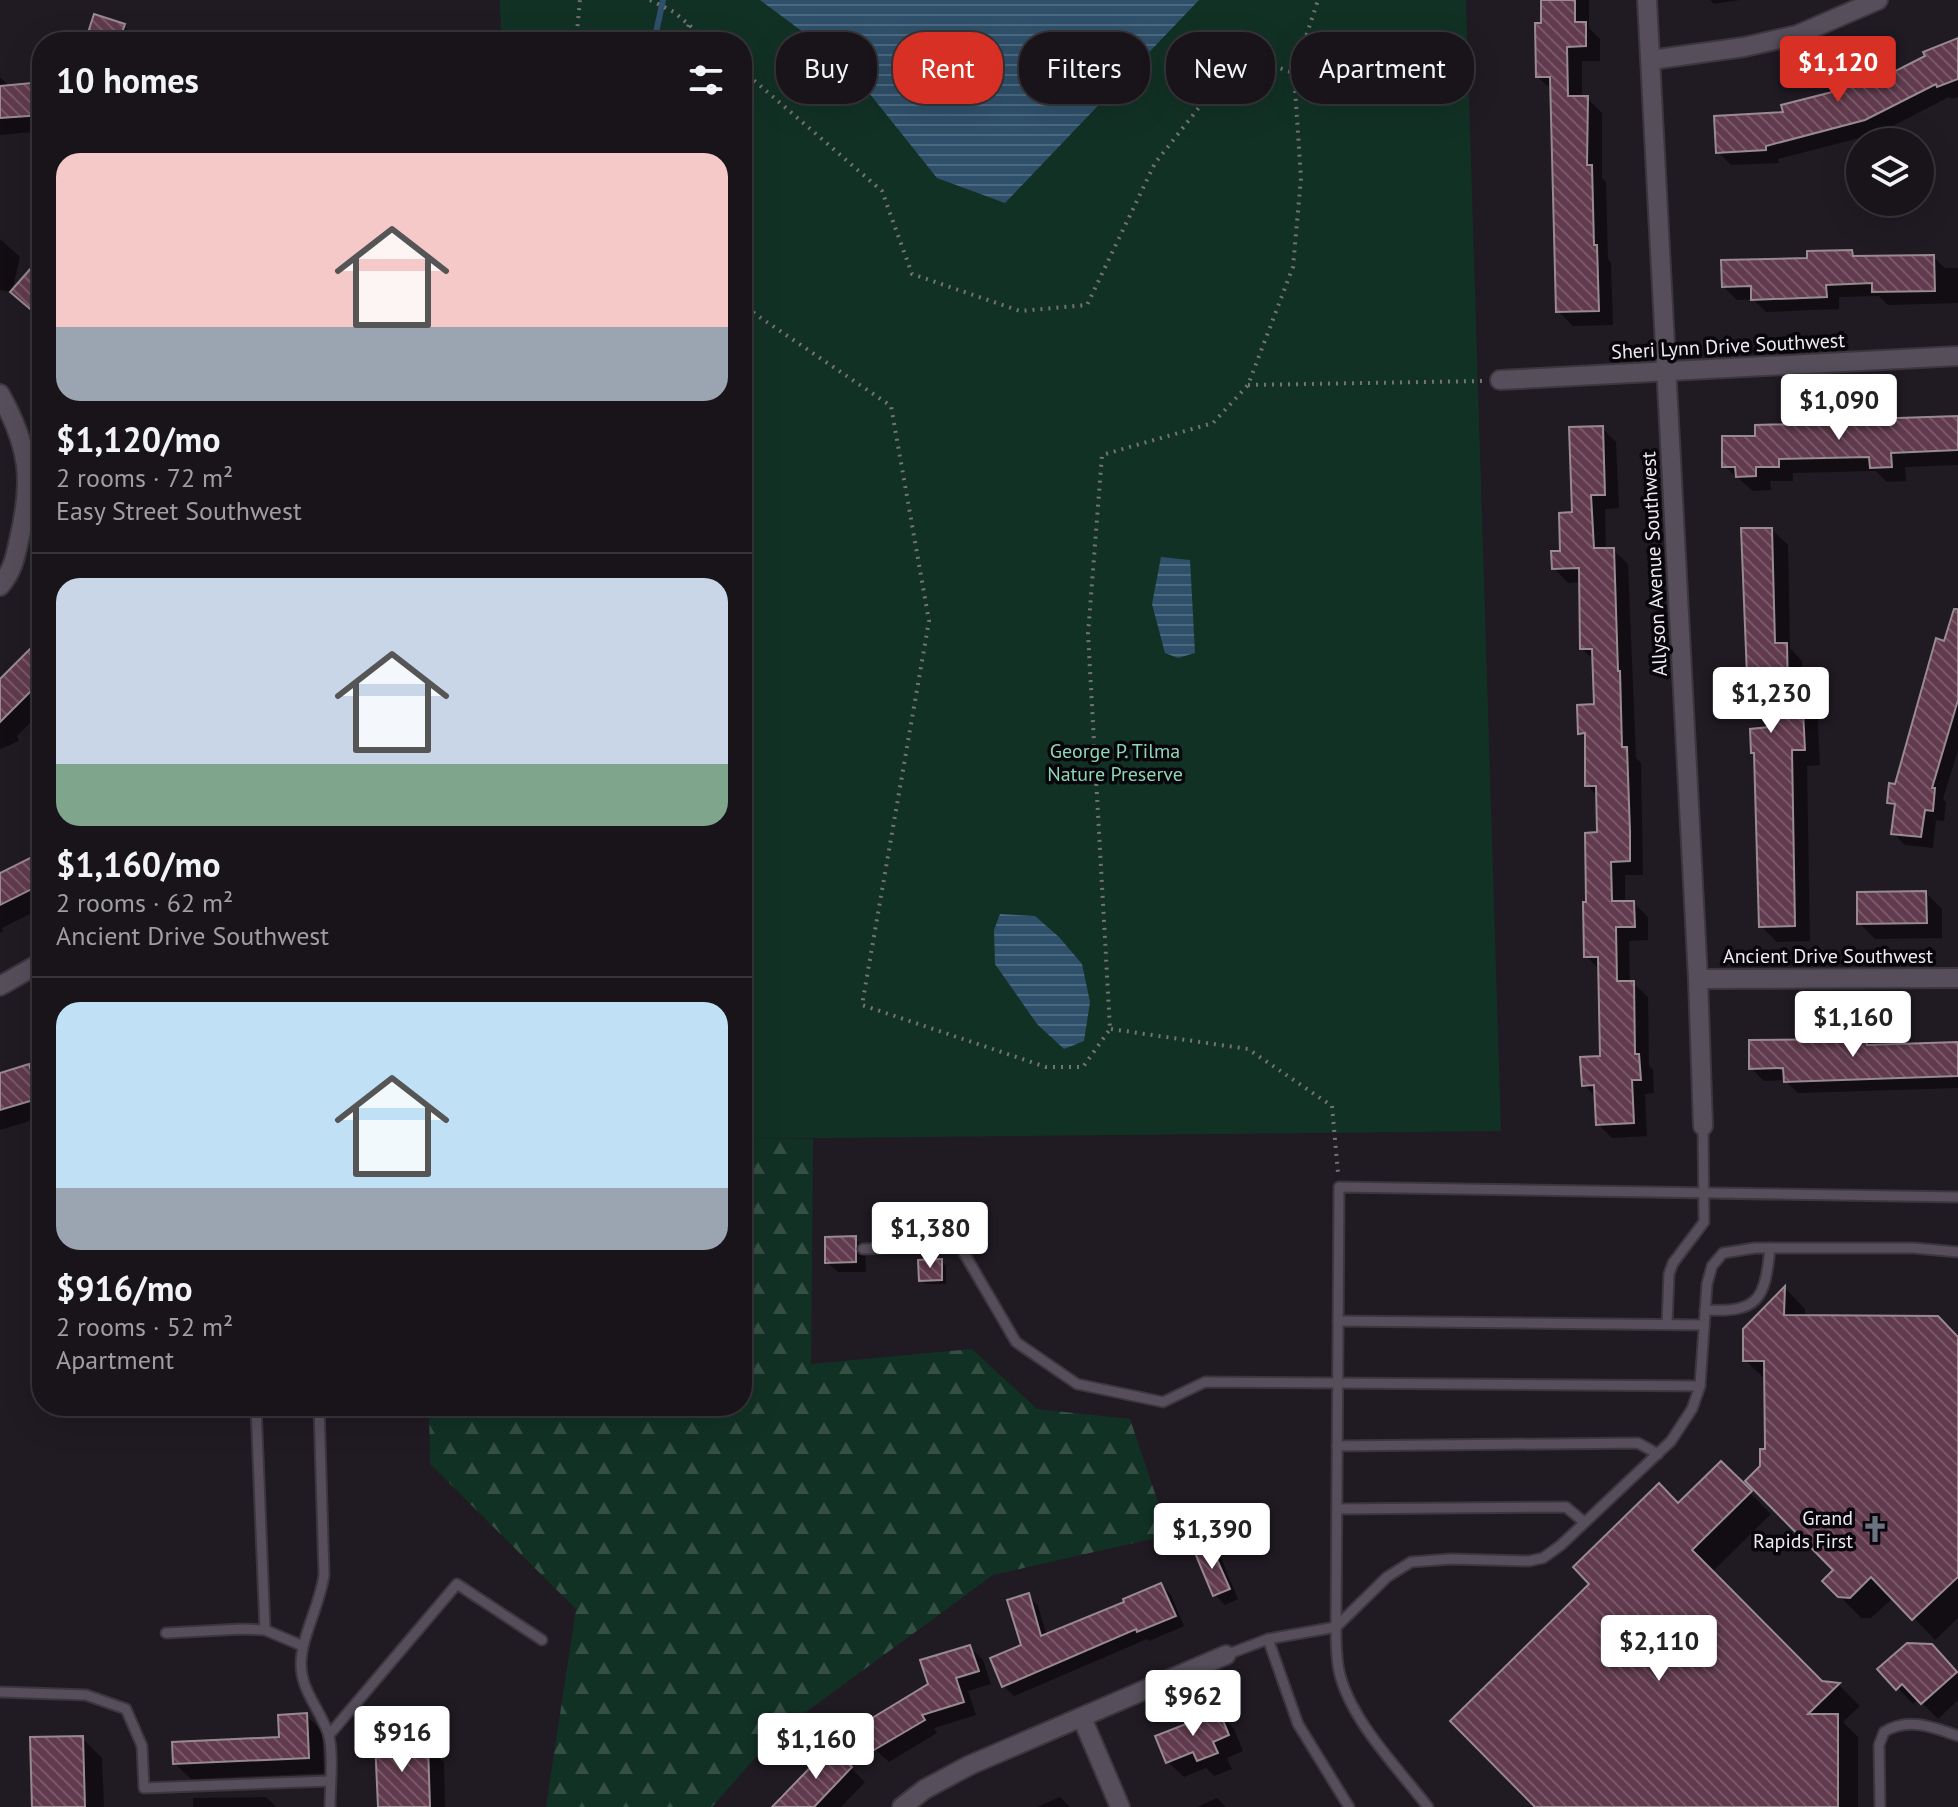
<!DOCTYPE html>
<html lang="en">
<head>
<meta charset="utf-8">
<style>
  body { margin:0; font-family:"PT Sans",sans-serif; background:#252127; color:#f1f3f6; height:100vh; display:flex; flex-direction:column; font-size:30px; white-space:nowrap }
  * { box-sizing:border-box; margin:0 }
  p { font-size:26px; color:#9f9ea2 }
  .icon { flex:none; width:44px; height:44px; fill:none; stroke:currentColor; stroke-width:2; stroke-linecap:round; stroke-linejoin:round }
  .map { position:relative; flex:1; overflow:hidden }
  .side { position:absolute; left:32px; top:32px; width:720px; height:1384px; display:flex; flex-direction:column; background:#18141a; border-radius:32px; box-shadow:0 8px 32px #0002,0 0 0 2px #363339 }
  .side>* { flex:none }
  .guide { position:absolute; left:776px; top:32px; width:760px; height:72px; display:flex; gap:16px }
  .buttons { position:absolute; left:1846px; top:128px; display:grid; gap:16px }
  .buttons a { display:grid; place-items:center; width:88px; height:88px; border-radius:50%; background:#18141a; box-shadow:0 8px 32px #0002,0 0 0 2px #363339; font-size:40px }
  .price { position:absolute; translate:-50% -68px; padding:0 18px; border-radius:8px; background:#fff; color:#222; font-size:26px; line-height:52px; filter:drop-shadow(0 2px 4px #0008) }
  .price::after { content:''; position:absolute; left:50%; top:48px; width:24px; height:18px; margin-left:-12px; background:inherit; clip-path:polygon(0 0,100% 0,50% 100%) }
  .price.current { background:#d93025; color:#fff }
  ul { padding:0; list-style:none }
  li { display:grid; align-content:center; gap:16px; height:424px; padding:0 24px }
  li+li { border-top:2px solid #363339 }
  li span { display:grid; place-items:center; height:248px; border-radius:24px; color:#555 }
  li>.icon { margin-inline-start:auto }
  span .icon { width:144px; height:144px; fill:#fffc; stroke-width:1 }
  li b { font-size:34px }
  h2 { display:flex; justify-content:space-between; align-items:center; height:96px; padding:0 24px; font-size:34px }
  .pill { padding:0 28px; border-radius:32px; background:#18141a; box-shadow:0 8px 32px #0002,0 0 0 2px #363339; font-size:28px; line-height:72px }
  .pill.current { background:#d93025; color:#fff }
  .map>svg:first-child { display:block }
</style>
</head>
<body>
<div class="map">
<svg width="1958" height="1807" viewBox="0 0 1958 1807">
  <defs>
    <pattern id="forest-firs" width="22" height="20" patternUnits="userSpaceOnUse" patternTransform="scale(2)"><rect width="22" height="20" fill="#123125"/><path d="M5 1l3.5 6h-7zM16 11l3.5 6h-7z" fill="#354f45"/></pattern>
    <pattern id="water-rules" width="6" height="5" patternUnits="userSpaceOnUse" patternTransform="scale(2)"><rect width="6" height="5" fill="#2f506a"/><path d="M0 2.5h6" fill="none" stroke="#4d6980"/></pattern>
    <pattern id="building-back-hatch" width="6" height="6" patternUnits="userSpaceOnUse" patternTransform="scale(2)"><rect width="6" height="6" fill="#613b4d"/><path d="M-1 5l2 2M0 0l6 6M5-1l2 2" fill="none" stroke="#785867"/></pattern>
  </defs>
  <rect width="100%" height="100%" fill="#201a23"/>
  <polygon fill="url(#forest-firs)" points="742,1139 813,1139 811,1364 972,1349 1037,1409 1130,1419 1169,1535 993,1575 776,1734 712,1807 546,1807 576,1609 430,1464 429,1406 742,1406"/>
  <polygon fill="#123125" points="500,0 1466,0 1501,1131 742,1139 742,42 501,42"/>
  <g fill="url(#water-rules)">
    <polygon points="760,0 1199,0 1005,203 937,178 846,64"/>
    <polygon points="1161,557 1190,560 1195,653 1178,658 1165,653 1152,604"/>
    <polygon points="1000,914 1035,916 1059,937 1082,964 1090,1002 1084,1041 1064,1049 1037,1024 995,964 994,930"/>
  </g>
  <g fill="#0007">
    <polygon points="1543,0 1589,0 1589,28 1600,39 1600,61 1582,61 1582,98 1587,98 1602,113 1602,178 1606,182 1608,259 1611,263 1613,325 1573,326 1558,311 1553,91 1538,77"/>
    <polygon points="1710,0 1740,0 1714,4"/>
    <polygon points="124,26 134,36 132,42 87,42"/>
    <polygon points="1958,40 1958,97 1952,99 1949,97 1879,133 1778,159 1779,163 1731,165 1718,152 1786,114 1873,74 1880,81"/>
    <polygon points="0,77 10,87 42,84 42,131 0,135"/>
    <polygon points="0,239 20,257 12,292 0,290"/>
    <polygon points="1852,252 1858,258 1933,257 1945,268 1958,268 1958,303 1888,305 1879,296 1839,297 1839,309 1766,312 1753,299 1737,300 1723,286 1809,260"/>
    <polygon points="1958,418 1958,465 1905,467 1906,481 1887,482 1876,471 1793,473 1793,481 1770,481 1771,490 1753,491 1724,466 1757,438"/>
    <polygon points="1602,428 1616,442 1619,508 1605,509 1606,550 1613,550 1628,564 1636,758 1641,763 1643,875 1625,875 1625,903 1634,903 1648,917 1648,940 1629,941 1630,983 1633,983 1648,997 1649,1066 1653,1070 1654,1093 1645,1094 1647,1136 1612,1138 1598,1124 1597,1098 1584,1085 1602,1058 1600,970 1586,956 1588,904 1599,834 1598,797 1587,785 1587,740 1580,733 1596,706 1594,660 1582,649 1581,582 1568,583 1554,568 1562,553"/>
    <polygon points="1772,530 1788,545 1790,648 1802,661 1803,695 1817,709 1820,765 1807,766 1810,941 1777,942 1761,926 1771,729 1769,691 1765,691 1749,675"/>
    <polygon points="1958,604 1958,750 1943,799 1946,802 1944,821 1936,820 1933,848 1905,845 1893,833 1896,809 1889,802"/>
    <polygon points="42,639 42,711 17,736 19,741 0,749 0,699"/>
    <polygon points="42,854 42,908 2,928 3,932 0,933 0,875"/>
    <polygon points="1926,893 1942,909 1942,938 1875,939 1859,923"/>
    <polygon points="1866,1041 1872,1047 1958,1045 1958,1088 1798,1093 1785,1080 1764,1081 1751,1068"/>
    <polygon points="29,1066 42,1079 42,1117 0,1130 0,1075"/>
    <polygon points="855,1238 865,1249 866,1272 838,1272 827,1262"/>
    <polygon points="941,1261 946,1266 946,1284 925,1284 921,1280"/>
    <polygon points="1785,1288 1805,1309 1805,1317 1958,1338 1958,1618 1935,1640 1894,1597 1871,1618 1861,1618 1825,1581 1836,1570 1762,1467 1767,1451 1767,1381 1745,1360"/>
    <polygon points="1721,1464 1771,1514 1712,1572 1821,1683 1839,1685 1860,1706 1843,1722 1858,1737 1858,1807 1538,1807 1679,1506"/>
    <polygon points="1211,1548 1221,1558 1238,1599 1225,1605 1215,1595"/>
    <polygon points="1161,1585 1171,1595 1184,1626 1149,1641 1147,1639 1014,1696 1004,1686 1023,1646 1028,1596 1038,1606 1047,1636 1127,1603"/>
    <polygon points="969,1647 983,1660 991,1684 968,1691 976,1715 934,1728 937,1733 889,1762 875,1749 930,1685"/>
    <polygon points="1947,1663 1958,1675 1958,1700 1938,1719 1918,1699 1913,1704 1880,1669"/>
    <polygon points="1219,1713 1234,1729 1243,1751 1227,1758 1232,1769 1214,1776 1206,1768 1184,1777 1168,1762"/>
    <polygon points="306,1715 322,1731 324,1773 191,1779 175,1764 281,1739"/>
    <polygon points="82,1738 102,1758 104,1807 34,1807"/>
    <polygon points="415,1741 421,1747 428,1747 444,1763 445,1807 380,1807"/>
    <polygon points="831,1749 865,1782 841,1807 774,1807 781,1794 785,1796"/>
    <polygon points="266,1797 276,1807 193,1807 193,1798"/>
    <polygon points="1060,1797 1070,1807 1037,1807"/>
    <polygon points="1217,1798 1226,1807 1197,1807"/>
  </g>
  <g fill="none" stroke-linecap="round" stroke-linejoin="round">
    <polyline stroke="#2f506a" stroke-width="6" points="654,42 663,0"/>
  </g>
  <g fill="url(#building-back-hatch)" stroke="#998a90" stroke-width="2">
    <polygon points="1541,0 1575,0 1575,22 1586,22 1586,46 1567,47 1568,96 1588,96 1587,165 1592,165 1594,245 1597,245 1599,311 1556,312 1550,77 1536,77 1535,23 1541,23"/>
    <polygon points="94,14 125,24 119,42 85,42"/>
    <polygon points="1958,38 1958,79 1937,87 1936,84 1865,120 1766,146 1766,150 1716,153 1714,116 1783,112 1781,105 1836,91 1874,71 1878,80 1925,56 1923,52"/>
    <polygon points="42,82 42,115 0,118 0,86"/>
    <polygon points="1852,250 1853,256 1934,255 1935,291 1872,292 1872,283 1826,285 1827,297 1751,300 1751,286 1722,287 1721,260 1807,258 1807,251"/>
    <polygon points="32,267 42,275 42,319 10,292"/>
    <polygon points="1958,416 1958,450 1891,453 1892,467 1870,468 1869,457 1779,459 1779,467 1756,467 1756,476 1736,477 1735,467 1722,467 1722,436 1755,436 1755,425 1868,422 1868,419"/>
    <polygon points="1603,426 1605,495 1591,495 1594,548 1614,548 1618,671 1620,671 1622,747 1627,747 1630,832 1630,861 1611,862 1612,901 1634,901 1635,927 1616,927 1617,981 1634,981 1635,1054 1639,1054 1641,1080 1632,1080 1634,1123 1596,1125 1594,1085 1582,1086 1580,1057 1600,1056 1598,957 1584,957 1583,902 1586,902 1585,833 1597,832 1596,786 1585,786 1585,733 1578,734 1577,705 1594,704 1592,649 1580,649 1579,568 1552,569 1551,551 1560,551 1559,513 1572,512 1569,427"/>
    <polygon points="1741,528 1772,528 1775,643 1787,643 1788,692 1802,691 1805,750 1792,750 1795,926 1759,927 1754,753 1751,753 1750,729 1769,727 1766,675 1747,676"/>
    <polygon points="1954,609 1958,609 1958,700 1932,788 1935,788 1933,811 1925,810 1921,837 1891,834 1895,804 1887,803 1889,783 1895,784 1936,638 1944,641"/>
    <polygon points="42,637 42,680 0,722 0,679"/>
    <polygon points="42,852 42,884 0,905 0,873"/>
    <polygon points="1926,891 1927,923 1857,924 1857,892"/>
    <polygon points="1866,1039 1867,1045 1958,1042 1958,1076 1784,1082 1783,1068 1749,1069 1749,1040"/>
    <polygon points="29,1064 40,1098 0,1110 0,1073"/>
    <polygon points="856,1236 856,1262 825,1263 825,1237"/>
    <polygon points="942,1259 942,1280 919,1281 918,1260"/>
    <polygon points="1785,1286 1784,1315 1938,1316 1958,1337 1958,1577 1912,1620 1871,1577 1850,1598 1838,1597 1822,1581 1833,1570 1745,1481 1760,1466 1760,1449 1765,1449 1764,1361 1743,1361 1743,1329"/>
    <polygon points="1721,1461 1752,1491 1692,1550 1822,1681 1840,1683 1808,1714 1838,1714 1838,1807 1535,1807 1450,1721 1589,1584 1573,1567 1659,1483 1678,1503"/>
    <polygon points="1211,1546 1230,1589 1213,1596 1195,1553"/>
    <polygon points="1161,1583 1176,1616 1137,1632 1136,1629 1002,1687 990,1658 1021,1645 1007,1600 1029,1593 1041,1636 1124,1602 1123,1599"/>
    <polygon points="1907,1643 1932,1644 1957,1672 1921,1704 1902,1684 1896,1690 1877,1669"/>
    <polygon points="970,1645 979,1671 956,1678 964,1702 922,1715 925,1720 874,1750 859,1726 928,1684 920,1660"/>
    <polygon points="1219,1711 1229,1735 1213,1742 1218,1753 1197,1761 1193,1752 1166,1763 1155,1736"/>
    <polygon points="307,1713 309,1758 173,1764 172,1742 279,1737 278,1715"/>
    <polygon points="83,1736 85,1807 32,1807 30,1737"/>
    <polygon points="416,1739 416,1745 428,1745 430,1807 378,1807 375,1740"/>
    <polygon points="831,1746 852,1767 814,1807 772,1807"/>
  </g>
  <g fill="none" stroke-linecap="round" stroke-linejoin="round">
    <g stroke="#3c373e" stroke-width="13">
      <g id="lane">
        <polyline points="863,1249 926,1246 961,1248 1016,1342 1077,1384 1163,1402 1205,1382 1700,1386"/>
        <path d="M1705 1310C1759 1313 1765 1299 1770 1248"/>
        <polyline points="1338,1321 1704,1325"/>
        <polyline points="1667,1324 1669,1274 1673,1263 1704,1222 1703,1126"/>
        <polyline points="256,1406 265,1630"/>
        <path d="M319 1406 324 1575C320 1605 301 1637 301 1664 301 1691 320 1709 328 1733 334 1751 330 1787 330 1807"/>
        <polyline points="1337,1446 1638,1443 1658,1454"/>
        <polyline points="1337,1509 1566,1507 1584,1522"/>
        <polyline points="166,1633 242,1629 265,1630 303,1646"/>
        <polyline points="1268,1639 1298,1724 1349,1807"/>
        <polyline points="1226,1655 1268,1639 1336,1627 1387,1577 1411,1562 1451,1559 1529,1561 1543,1558 1561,1545 1671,1441 1692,1409 1700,1386 1707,1284 1712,1266 1723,1253 1755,1248 1914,1248 1958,1252"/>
        <polyline points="0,1692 86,1695 126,1709 142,1746 144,1788 330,1781"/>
        <polyline points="329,1735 457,1584 542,1640"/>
        <path d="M1428 1807C1398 1768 1350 1720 1339 1671 1336 1657 1336 1642 1336 1627L1339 1187 1958 1197"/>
        <path d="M1880 1807 1879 1745 1884 1732C1908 1717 1933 1727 1958 1736"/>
      </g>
    </g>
    <g stroke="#3c373e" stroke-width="22">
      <g id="street">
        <polyline points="1647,0 1698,979 1703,1126"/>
        <polyline points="1651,60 1744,47 1797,35 1878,0"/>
        <polyline points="1500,380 1958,356"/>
        <path d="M0 394C30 448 33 481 19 540 15 559 12 572 0 586"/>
        <polyline points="1698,979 1958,978"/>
        <polyline points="0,986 42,962"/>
        <polyline points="1082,1718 1120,1807"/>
        <polyline points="902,1807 925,1789 970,1765 1226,1655"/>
      </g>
    </g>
    <g stroke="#767078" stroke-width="4" stroke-dasharray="2 6" stroke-linecap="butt">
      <polyline points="650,0 674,12 709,42"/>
      <polyline points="576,42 580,0"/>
      <polyline points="683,42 689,24"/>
      <polyline points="742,70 882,191 912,274 1020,311 1087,305 1155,163 1228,71 1265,63 1294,73 1301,178 1293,267 1248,385 1213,423 1102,455 1088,634 1110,1029 1083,1067 1046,1067 862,1005 929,621 891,406 755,314 742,299"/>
      <polyline points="1294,73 1318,0"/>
      <polyline points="1248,385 1482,381"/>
      <polyline points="1111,1029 1248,1049 1332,1106 1338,1173"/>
    </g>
    <use href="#lane" stroke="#564e5a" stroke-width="9"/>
    <use href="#street" stroke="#564e5a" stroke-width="18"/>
  </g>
  <defs>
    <g id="church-bare" transform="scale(2.16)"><path d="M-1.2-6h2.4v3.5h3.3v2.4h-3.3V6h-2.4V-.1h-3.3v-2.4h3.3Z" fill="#6b7280" stroke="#08060a" stroke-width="2.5" paint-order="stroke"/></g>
  </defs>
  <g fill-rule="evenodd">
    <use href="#church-bare" x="1875" y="1529"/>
  </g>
  <g text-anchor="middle" stroke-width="7" stroke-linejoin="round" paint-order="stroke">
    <g font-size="20" fill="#efeaf1" stroke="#08060a">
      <text transform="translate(1728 346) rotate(-3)" y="7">Sheri Lynn Drive Southwest</text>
      <text transform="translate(1654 564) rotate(-93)" y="7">Allyson Avenue Southwest</text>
      <text x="1828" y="963">Ancient Drive Southwest</text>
    </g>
    <g font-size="20" fill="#8cd7b6" stroke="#08060a">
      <text x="1115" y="758">George P. Tilma<tspan x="1115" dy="23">Nature Preserve</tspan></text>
    </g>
    <g font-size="20" fill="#efeaf1" stroke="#08060a" text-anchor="end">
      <text x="1853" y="1525">Grand<tspan x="1853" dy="23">Rapids First</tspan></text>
    </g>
  </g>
</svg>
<div class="buttons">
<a><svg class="icon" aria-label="layers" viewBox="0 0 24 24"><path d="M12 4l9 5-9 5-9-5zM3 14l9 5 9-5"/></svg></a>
</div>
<b class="price current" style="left:1838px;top:104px">$1,120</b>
<b class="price" style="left:1839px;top:442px">$1,090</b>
<b class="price" style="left:1771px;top:735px">$1,230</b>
<b class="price" style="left:1853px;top:1059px">$1,160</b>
<b class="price" style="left:930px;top:1270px">$1,380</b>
<b class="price" style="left:1212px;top:1571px">$1,390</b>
<b class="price" style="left:1659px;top:1683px">$2,110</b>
<b class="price" style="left:1193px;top:1738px">$962</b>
<b class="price" style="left:402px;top:1774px">$916</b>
<b class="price" style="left:816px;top:1781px">$1,160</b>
<div class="guide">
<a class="pill">Buy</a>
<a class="pill current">Rent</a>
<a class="pill">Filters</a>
<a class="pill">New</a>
<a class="pill">Apartment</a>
</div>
<section class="side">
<h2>10 homes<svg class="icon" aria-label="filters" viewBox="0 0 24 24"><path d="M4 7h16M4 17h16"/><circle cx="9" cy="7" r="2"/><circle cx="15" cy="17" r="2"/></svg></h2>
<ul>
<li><span style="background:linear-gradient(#f6c9c9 70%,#9aa5b1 0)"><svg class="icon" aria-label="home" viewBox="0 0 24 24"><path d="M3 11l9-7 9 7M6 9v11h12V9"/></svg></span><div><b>$1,120/mo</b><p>2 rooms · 72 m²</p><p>Easy Street Southwest</p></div></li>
<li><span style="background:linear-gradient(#c9d6e8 75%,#7fa58c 0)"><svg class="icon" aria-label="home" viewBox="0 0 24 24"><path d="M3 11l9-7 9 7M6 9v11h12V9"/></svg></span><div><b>$1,160/mo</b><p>2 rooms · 62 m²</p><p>Ancient Drive Southwest</p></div></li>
<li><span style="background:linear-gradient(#bfe0f5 75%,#9aa5b1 0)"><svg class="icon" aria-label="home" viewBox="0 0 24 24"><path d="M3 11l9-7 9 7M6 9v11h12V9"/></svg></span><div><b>$916/mo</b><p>2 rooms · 52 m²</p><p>Apartment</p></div></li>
</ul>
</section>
</div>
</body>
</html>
